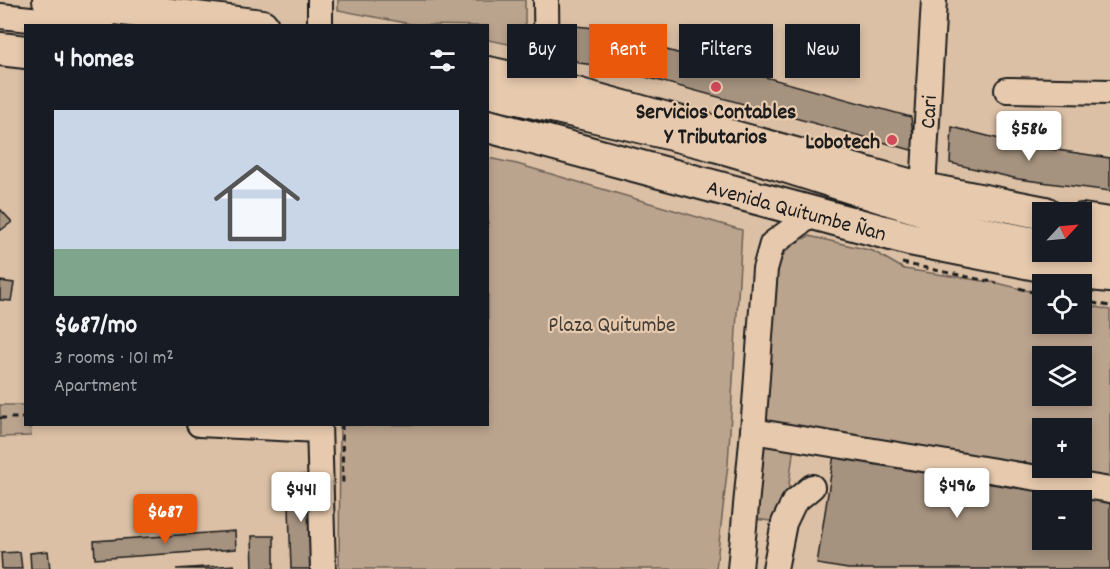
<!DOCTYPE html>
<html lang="en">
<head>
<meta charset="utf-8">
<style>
  body { margin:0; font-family:Dekko,sans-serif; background:#20242c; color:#f1f3f6; height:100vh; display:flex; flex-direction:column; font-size:22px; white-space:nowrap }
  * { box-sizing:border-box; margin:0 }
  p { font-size:20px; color:#9ea1a6 }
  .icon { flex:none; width:33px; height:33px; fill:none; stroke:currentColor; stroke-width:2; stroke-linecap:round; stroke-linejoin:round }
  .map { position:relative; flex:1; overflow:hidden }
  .panel { position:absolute; left:24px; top:24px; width:465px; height:402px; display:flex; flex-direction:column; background:#171b24; border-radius:0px; box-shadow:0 3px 9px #0003 }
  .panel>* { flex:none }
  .guide { position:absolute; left:507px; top:24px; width:513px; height:54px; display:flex; gap:12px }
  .needle { width:39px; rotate:64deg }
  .controls { position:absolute; left:1032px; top:202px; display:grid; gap:12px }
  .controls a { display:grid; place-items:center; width:60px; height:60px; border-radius:0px; background:#171b24; box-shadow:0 3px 9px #0003; font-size:30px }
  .price { position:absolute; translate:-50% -51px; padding:0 14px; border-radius:6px; background:#fff; color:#222; font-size:20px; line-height:39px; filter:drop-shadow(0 2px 3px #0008) }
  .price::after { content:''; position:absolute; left:50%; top:36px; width:18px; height:14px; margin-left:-9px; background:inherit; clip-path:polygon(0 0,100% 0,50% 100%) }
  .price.on { background:#ea580c; color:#fff }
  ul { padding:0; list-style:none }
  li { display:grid; align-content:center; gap:12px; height:318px; padding:0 30px }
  li span { display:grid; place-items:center; height:186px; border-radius:0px; color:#555 }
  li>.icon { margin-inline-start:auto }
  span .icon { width:108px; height:108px; fill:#fffc; stroke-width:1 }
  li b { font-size:26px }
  h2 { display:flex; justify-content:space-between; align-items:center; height:72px; padding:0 30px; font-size:26px }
  .tag { padding:0 21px; border-radius:0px; background:#171b24; box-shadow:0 3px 9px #0003; font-size:21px; line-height:54px }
  .tag.on { background:#ea580c; color:#fff }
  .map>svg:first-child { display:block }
</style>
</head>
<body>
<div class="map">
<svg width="1110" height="569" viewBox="0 0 1110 569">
  <rect width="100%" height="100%" fill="#dbc0a5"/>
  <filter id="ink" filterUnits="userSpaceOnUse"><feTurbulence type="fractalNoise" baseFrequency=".0167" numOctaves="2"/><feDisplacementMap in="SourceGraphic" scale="12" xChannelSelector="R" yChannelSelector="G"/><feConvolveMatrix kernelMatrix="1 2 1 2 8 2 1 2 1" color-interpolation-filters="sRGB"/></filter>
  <g filter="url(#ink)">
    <g fill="#bba48e" stroke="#6c6055" stroke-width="1.5" fill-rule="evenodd">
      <polygon points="338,0 525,0 525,47 488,40 488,26 416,25 338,10"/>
      <polygon points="488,158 517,164 742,230 728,464 716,569 339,569 340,425 488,424"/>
      <path d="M809 236 873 251 904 269 997 283 1042 294V324H1082V304L1110 310V473L1108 483 795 438 784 523 756 519 772 284C781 257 782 248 809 236ZM1042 357H1082V396H1042ZM1042 429H1082V468H1042Z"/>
      <polygon points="0,405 25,405 26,424 30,425 31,436 0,437"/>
    </g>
    <g fill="#a5927f" stroke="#1c1c1c" stroke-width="1.5" fill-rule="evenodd">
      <polygon points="575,26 605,29 604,34 612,35 609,67 579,63 571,57"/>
      <polygon points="612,35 911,117 915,151 609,67"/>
      <polygon points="952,127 1023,145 1110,158 1110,191 1018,179 950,163"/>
      <polygon points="0,209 12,222 1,230 0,230"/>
      <polygon points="0,281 14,283 11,301 0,300"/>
      <path d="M835 448 1110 494V569H848L817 564ZM1042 501H1082V540H1042Z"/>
      <polygon points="310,475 314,569 291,569 288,476"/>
      <polygon points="235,531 236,549 95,559 94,541"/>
      <polygon points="252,536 274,536 274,569 253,569"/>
      <polygon points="48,551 50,569 31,569 30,553"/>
      <polygon points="20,552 22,569 2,569 1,553"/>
      <polygon points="234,565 235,569 176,569"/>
    </g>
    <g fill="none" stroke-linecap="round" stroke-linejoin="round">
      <g stroke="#1c1c1c" stroke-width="28">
        <g id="minor">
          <polyline points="320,0 320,26"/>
          <polyline points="546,0 547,86"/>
          <polyline points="0,16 102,26"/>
          <polyline points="1007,90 1110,92"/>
          <path d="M488 95C564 114 642 129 718 150 826 180 931 223 1042 241"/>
          <polyline points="923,189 934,0"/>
          <polyline points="1082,247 1110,251"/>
          <polyline points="199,424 319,430"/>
          <polyline points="319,424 323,569"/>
          <polyline points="753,431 1110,490"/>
          <polyline points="740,569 753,431 765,269 772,244 814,213"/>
          <polyline points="775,569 784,523 794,502 812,487"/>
        </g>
      </g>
      <g stroke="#1c1c1c" stroke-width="36">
        <g id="major">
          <polyline points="49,0 262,26"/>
          <polyline points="0,49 26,52"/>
          <polyline points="488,73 547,86 923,189 1045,213"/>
          <polyline points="488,126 910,239 1082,273 1110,276"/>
          <polyline points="1082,220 1110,224"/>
        </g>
      </g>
      <g stroke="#1c1c1c" stroke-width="3" stroke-dasharray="6 4.5" stroke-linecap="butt">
        <polyline points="902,263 997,283"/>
        <polyline points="1019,288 1042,295"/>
        <polyline points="1082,301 1110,306"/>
        <polyline points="0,418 26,418"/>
        <polyline points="342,424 343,486"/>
      </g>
      <use href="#minor" stroke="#e7caae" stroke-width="24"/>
      <use href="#major" stroke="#e7caae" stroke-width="32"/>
    </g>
  </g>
  <g fill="#d1495b" stroke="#e7caae" stroke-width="2">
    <circle cx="716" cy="87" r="6"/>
    <circle cx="892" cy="140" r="6"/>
  </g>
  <g text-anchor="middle" stroke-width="4.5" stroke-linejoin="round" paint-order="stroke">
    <g font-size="22" font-weight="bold" fill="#1c1c1c" stroke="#e7caae">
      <text x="716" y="118">Servicios Contables<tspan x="716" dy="25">Y Tributarios</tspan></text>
      <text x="880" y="148" text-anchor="end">Lobotech</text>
    </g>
    <g font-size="22" fill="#1c1c1c" stroke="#e7caae">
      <text transform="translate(927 112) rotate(-87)" y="8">Cari</text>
      <text transform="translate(797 209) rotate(15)" y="8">Avenida Quitumbe Ñan</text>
    </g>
    <g font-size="22" fill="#443e38" stroke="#e7caae">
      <text x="612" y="331">Plaza Quitumbe</text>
    </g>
  </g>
</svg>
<div class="controls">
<a><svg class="needle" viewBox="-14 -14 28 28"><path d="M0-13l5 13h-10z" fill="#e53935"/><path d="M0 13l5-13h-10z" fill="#9ea1a6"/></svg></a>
<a><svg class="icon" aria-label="locate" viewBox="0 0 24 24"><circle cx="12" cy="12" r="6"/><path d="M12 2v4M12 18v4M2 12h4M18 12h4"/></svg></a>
<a><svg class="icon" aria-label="layers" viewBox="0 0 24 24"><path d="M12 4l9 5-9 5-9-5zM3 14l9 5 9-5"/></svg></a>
<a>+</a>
<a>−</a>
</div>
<b class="price" style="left:1029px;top:162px">$586</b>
<b class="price" style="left:957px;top:519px">$496</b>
<b class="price" style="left:301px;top:523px">$441</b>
<b class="price on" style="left:165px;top:545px">$687</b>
<div class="guide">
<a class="tag">Buy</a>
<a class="tag on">Rent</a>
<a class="tag">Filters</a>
<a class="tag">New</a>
</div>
<section class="panel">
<h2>4 homes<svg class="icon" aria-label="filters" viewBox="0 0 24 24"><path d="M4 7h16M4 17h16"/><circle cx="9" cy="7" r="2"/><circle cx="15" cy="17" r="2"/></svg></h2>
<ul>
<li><span style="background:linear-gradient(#c9d6e8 75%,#7fa58c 0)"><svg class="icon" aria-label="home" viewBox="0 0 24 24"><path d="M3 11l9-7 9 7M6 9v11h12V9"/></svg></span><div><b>$687/mo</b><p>3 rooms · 101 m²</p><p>Apartment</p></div></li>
</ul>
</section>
</div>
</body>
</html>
